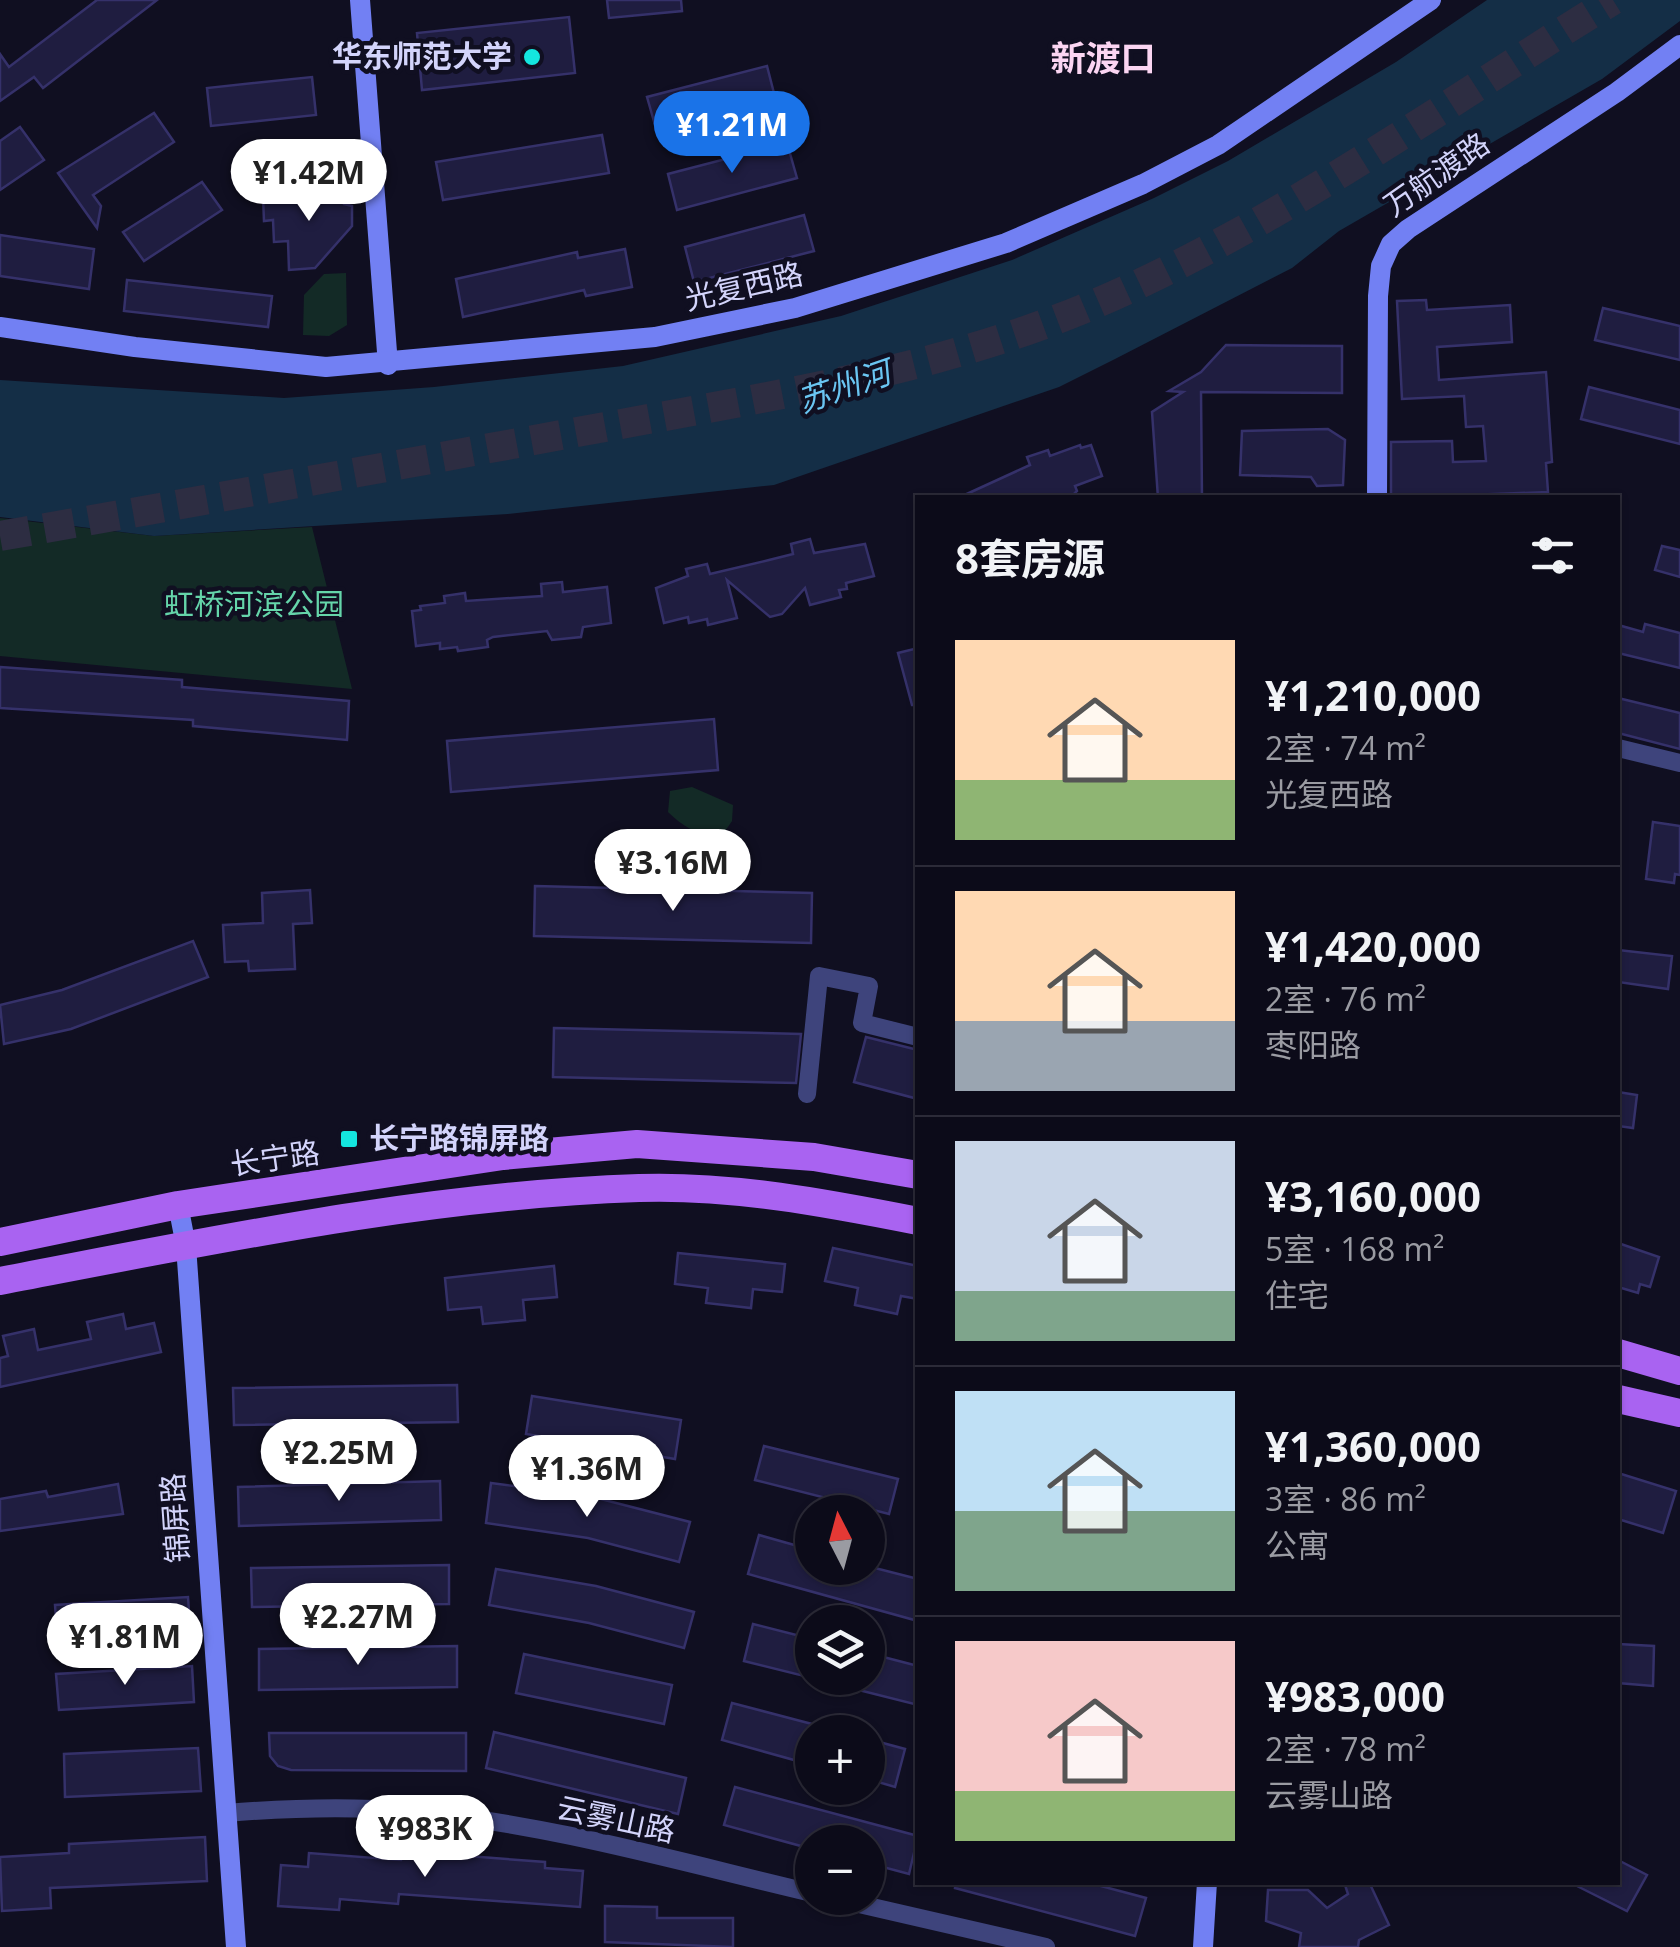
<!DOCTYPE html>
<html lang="zh">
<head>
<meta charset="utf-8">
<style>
  body { margin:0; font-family:"Open Sans","Noto Sans SC",sans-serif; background:#151422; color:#f1f3f6; height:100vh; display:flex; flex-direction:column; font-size:38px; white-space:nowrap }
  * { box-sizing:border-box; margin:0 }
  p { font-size:32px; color:#9a9ba2 }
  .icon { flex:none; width:55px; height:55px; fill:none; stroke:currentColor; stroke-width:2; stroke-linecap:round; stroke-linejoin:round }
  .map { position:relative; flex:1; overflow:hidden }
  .side { position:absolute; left:915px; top:495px; width:705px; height:1390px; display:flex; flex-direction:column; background:#0c0b19; border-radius:0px; box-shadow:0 2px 8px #0004,0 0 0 2px #2c2b38 }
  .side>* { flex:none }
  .needle { width:65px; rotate:354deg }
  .controls { position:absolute; left:795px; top:1495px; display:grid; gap:20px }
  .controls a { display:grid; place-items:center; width:90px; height:90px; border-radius:50%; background:#0c0b19; box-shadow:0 2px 8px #0004,0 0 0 2px #2c2b38; font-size:50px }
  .price { position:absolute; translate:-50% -85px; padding:0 22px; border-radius:35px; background:#fff; color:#222; font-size:32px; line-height:65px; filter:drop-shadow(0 2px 5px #0008) }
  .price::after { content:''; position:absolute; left:50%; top:60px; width:30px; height:22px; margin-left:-15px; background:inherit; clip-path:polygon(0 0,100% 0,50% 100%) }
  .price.current { background:#1a73e8; color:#fff }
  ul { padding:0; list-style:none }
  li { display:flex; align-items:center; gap:30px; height:250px; padding:0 40px }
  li+li { border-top:2px solid #2c2b38 }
  li span { display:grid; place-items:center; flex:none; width:280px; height:200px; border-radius:0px; color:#555 }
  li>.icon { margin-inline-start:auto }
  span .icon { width:120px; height:120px; fill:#fffc; stroke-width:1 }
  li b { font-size:42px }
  h2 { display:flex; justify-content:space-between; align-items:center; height:120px; padding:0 40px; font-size:42px }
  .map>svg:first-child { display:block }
</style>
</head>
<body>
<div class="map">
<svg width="1680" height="1947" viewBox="0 0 1680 1947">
  <rect width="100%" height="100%" fill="#100f21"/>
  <g fill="#132a26">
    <polygon points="346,273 347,325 329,336 303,335 304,295 324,274"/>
    <polygon points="0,518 154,536 312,527 352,689 0,656"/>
    <path d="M692 787 733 805 732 821 723 834C699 837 685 828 668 812L670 791Z"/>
  </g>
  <polygon fill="#142e46" points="1487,0 1680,0 1680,21 1602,79 1339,231 1292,268 1115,359 1059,387 774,485 508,514 154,536 0,517 0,380 284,398 434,387 623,366 841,316 1012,260 1154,198 1228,161 1396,62"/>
  <g fill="#1f1d40" stroke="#35316a" stroke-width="2.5">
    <polygon points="97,0 157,0 43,88 34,77 0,101 0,54 9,67"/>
    <polygon points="607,0 681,0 682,11 609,18"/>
    <polygon points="569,17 575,73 422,90 417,33"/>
    <polygon points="767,66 776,101 657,132 647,97"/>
    <polygon points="312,77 316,115 211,126 207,88"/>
    <polygon points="154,113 174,142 93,195 101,206 97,228 58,173"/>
    <polygon points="20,127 44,160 0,190 0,141"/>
    <polygon points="602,135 609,173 443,200 436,162"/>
    <polygon points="787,143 797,178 677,210 668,174"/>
    <polygon points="202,182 222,210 144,261 123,232"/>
    <polygon points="344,189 344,204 352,206 352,226 315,268 289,270 288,241 274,242 273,220 264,221 263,196"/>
    <polygon points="804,215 814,251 694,282 685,247"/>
    <polygon points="0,235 94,249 89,289 0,276"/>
    <polygon points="625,249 632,287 586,296 584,290 463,317 456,279 577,252 578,258"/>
    <polygon points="127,280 272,296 268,327 124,311"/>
    <polygon points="1426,300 1427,310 1510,305 1512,342 1437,347 1439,380 1546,372 1552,462 1546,463 1548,492 1391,498 1391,442 1452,441 1453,462 1486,461 1483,426 1466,427 1464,396 1402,399 1397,301"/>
    <polygon points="1603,308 1680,326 1680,360 1595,340"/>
    <polygon points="1226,345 1342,346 1342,393 1201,392 1202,498 1158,498 1152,412 1183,392 1169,391 1201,372"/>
    <polygon points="1589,387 1680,410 1680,444 1581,419"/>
    <polygon points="1328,429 1345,440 1343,485 1317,486 1311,477 1240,475 1242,431"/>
    <polygon points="1080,445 1081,448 1091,445 1102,476 1075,486 1077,491 1070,498 958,498 1030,465 1027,457 1048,450 1050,456"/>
    <polygon points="810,539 814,553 865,544 874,576 846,583 847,589 839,590 841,597 810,605 805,588 782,614 770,617 727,580 737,618 708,625 707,619 689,623 688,617 664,623 656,588 688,576 686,569 707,564 710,574 769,560 793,554 791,544"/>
    <polygon points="1662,546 1680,550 1680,577 1655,570"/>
    <polygon points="562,582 563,592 607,587 611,623 583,627 581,637 552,640 547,631 493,637 487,640 488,647 458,651 457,647 440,649 440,643 416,646 412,611 421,610 420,606 445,603 444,596 465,593 466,601 542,596 541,584"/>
    <polygon points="1645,624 1680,633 1680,668 1618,653 1618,625 1643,632"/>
    <polygon points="918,648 918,705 912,705 898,653"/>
    <polygon points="0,667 182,680 182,687 349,701 347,740 193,726 193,720 0,708"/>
    <polygon points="1618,698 1680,713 1680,749 1618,733"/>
    <polygon points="714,719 718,770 451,792 447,741"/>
    <polygon points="1653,822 1680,826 1680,875 1675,874 1674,883 1646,879"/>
    <polygon points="535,886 812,893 811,943 534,936"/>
    <polygon points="310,890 312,923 293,924 295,969 249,971 248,961 225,962 223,925 263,923 262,893"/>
    <polygon points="193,941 208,977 71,1029 4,1044 0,1005 62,990"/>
    <polygon points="1618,950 1672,956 1668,989 1618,982"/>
    <polygon points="554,1028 801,1034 796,1083 553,1077"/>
    <polygon points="866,1037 918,1050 918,1099 854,1082"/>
    <polygon points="1618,1092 1637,1095 1633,1128 1618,1126"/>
    <polygon points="1618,1243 1659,1257 1650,1287 1640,1284 1638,1293 1618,1287"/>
    <polygon points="833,1248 918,1266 918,1299 901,1296 897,1314 855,1305 858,1288 825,1281"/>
    <polygon points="678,1253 785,1264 782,1292 753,1289 751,1308 706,1303 708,1288 675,1284"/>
    <polygon points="554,1266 557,1297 523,1300 525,1320 483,1324 481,1307 448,1310 445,1278"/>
    <polygon points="123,1314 126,1329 154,1323 161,1352 0,1387 0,1358 8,1356 3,1336 34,1329 38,1350 91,1339 87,1322"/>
    <polygon points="457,1385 458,1422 234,1425 233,1388"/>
    <polygon points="532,1396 681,1420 675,1459 526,1434"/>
    <polygon points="764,1446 898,1479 889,1514 755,1480"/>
    <polygon points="1618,1473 1676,1491 1663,1533 1618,1519"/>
    <polygon points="440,1481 441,1520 239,1526 238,1487"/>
    <polygon points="491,1483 593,1497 690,1522 679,1562 588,1538 486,1523"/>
    <polygon points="118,1484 123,1514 0,1531 0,1499 46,1491 48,1497"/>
    <polygon points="759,1535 812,1550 812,1568 875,1568 918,1579 918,1621 748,1574"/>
    <polygon points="449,1565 449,1604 252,1607 251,1568"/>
    <polygon points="496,1569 596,1586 694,1612 684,1648 589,1623 489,1605"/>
    <polygon points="188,1597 190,1626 57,1634 55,1605"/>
    <polygon points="753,1624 812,1639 812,1678 744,1661"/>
    <polygon points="1618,1644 1654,1646 1653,1686 1618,1683"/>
    <polygon points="457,1646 457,1687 259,1690 259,1649"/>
    <polygon points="868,1653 918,1666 918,1705 831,1683 832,1678 868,1678"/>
    <polygon points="524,1654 672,1685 664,1724 516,1693"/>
    <polygon points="192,1666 194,1702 59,1710 56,1674"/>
    <polygon points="732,1703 812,1724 812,1765 722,1740"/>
    <polygon points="494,1732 686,1778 678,1814 486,1768"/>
    <polygon points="269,1733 466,1733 466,1771 291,1770 278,1766 270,1756"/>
    <polygon points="868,1739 905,1749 895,1787 868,1779"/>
    <polygon points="198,1748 201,1791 65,1797 64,1754"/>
    <polygon points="735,1787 918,1836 909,1874 868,1863 868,1842 812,1842 812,1849 724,1825"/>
    <polygon points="205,1837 207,1881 50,1888 51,1908 2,1911 0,1857 69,1853 69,1844"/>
    <polygon points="402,1851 545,1862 545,1868 583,1871 580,1907 399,1894 398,1904 340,1899 339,1910 278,1906 281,1865 308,1867 309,1853 401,1860"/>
    <polygon points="1618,1860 1647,1875 1627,1911 1569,1882 1618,1882"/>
    <polygon points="956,1882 1086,1882 1146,1898 1135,1936 955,1888"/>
    <polygon points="1344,1882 1369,1882 1389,1925 1359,1940 1358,1947 1299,1947 1301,1933 1266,1921 1268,1890 1308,1890 1327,1908 1348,1894"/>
    <polygon points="605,1906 657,1907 657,1918 733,1918 733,1947 605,1942"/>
  </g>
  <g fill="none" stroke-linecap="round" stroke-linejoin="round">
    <path stroke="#2d2d42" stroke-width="30" stroke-dasharray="30 15" stroke-linecap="butt" d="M0 536C202 501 403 464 605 427 766 397 930 372 1083 309 1273 229 1438 108 1613 0"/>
    <g stroke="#3e447c" stroke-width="18">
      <polyline points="1618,748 1680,763"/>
      <polyline points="807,1094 819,976 869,986 862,1023 918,1037"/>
      <path d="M227 1813C287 1808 349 1806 409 1811 545 1823 680 1862 812 1893"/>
      <polyline points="833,1898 1046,1947"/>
    </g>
    <g stroke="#7280f3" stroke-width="20">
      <polyline points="360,0 388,365"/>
      <polyline points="0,327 135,347 326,367 655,337 795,308 1006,243 1143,184 1218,145 1431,0"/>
      <polyline points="1377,498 1378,296 1381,266 1391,244 1408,229 1617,92 1680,45"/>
      <polyline points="178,1205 186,1246 236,1947"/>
      <polyline points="1203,1947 1207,1882"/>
    </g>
    <g stroke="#a963f1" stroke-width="28">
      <polyline points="0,1242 178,1205 503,1156 637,1144 814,1157 918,1175"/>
      <path d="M0 1281C210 1241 425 1195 639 1188 732 1185 827 1203 918 1221"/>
      <polyline points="1618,1353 1680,1371"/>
      <polyline points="1618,1399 1680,1413"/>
    </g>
  </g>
  <g fill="#14e6df" stroke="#100f21" stroke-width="4">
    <circle cx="532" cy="57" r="10"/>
    <rect x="339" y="1129" width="20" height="20" rx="5"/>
  </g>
  <g text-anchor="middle" stroke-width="9" stroke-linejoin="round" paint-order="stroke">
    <g font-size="30" font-weight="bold" fill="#d3d4fb" stroke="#100f21" text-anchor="end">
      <text x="512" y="67">华东师范大学</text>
      <text x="369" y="1149" text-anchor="start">长宁路锦屏路</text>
    </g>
    <g font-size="30" fill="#d3d4fb" stroke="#100f21">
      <text transform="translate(1437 175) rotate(-35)" y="10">万航渡路</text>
      <text transform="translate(744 287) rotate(-13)" y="10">光复西路</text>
      <text transform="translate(275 1159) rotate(-8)" y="10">长宁路</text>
      <text transform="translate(176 1518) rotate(-94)" y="10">锦屏路</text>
      <text transform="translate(616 1820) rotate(12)" y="10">云雾山路</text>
    </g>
    <g font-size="30" fill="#65d5aa" stroke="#100f21">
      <text x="254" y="615">虹桥河滨公园</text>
    </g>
    <g font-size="32" font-style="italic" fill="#6ac5f2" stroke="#100f21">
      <text transform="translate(844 387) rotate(-19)" y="11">苏州河</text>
    </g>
    <g font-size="35" font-weight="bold" fill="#fbd5f2" stroke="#100f21">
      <text x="1103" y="71">新渡口</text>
    </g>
  </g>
</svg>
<div class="controls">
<a><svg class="needle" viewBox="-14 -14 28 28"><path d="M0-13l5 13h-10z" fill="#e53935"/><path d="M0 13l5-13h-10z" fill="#9a9ba2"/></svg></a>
<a><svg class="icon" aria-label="layers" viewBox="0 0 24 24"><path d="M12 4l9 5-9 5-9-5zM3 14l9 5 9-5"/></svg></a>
<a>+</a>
<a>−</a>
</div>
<b class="price current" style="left:732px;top:176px">¥1.21M</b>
<b class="price" style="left:309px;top:224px">¥1.42M</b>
<b class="price" style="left:673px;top:914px">¥3.16M</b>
<b class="price" style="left:339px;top:1504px">¥2.25M</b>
<b class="price" style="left:587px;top:1520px">¥1.36M</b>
<b class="price" style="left:358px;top:1668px">¥2.27M</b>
<b class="price" style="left:125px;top:1688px">¥1.81M</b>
<b class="price" style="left:425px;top:1880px">¥983K</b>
<section class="side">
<h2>8套房源<svg class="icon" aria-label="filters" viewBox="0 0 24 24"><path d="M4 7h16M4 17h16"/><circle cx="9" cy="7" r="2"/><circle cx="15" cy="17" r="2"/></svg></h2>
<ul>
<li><span style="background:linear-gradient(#ffd9b3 70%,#8fb573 0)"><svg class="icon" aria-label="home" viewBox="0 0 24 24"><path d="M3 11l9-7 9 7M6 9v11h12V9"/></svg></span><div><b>¥1,210,000</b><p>2室 · 74 m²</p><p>光复西路</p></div></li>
<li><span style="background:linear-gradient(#ffd9b3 65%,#9aa5b1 0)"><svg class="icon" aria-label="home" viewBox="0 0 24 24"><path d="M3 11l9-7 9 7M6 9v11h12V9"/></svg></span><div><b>¥1,420,000</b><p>2室 · 76 m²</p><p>枣阳路</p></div></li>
<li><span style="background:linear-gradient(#c9d6e8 75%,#7fa58c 0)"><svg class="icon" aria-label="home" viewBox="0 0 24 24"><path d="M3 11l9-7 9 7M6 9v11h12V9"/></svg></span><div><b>¥3,160,000</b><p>5室 · 168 m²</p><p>住宅</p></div></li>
<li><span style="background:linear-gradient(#bfe0f5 60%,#7fa58c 0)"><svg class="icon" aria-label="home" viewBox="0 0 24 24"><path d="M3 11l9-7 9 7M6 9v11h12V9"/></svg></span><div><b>¥1,360,000</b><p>3室 · 86 m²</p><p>公寓</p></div></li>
<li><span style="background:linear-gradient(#f6c9c9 75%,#8fb573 0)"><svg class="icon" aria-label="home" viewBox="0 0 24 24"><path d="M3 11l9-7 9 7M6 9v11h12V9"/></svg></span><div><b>¥983,000</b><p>2室 · 78 m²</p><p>云雾山路</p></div></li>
</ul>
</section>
</div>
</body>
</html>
